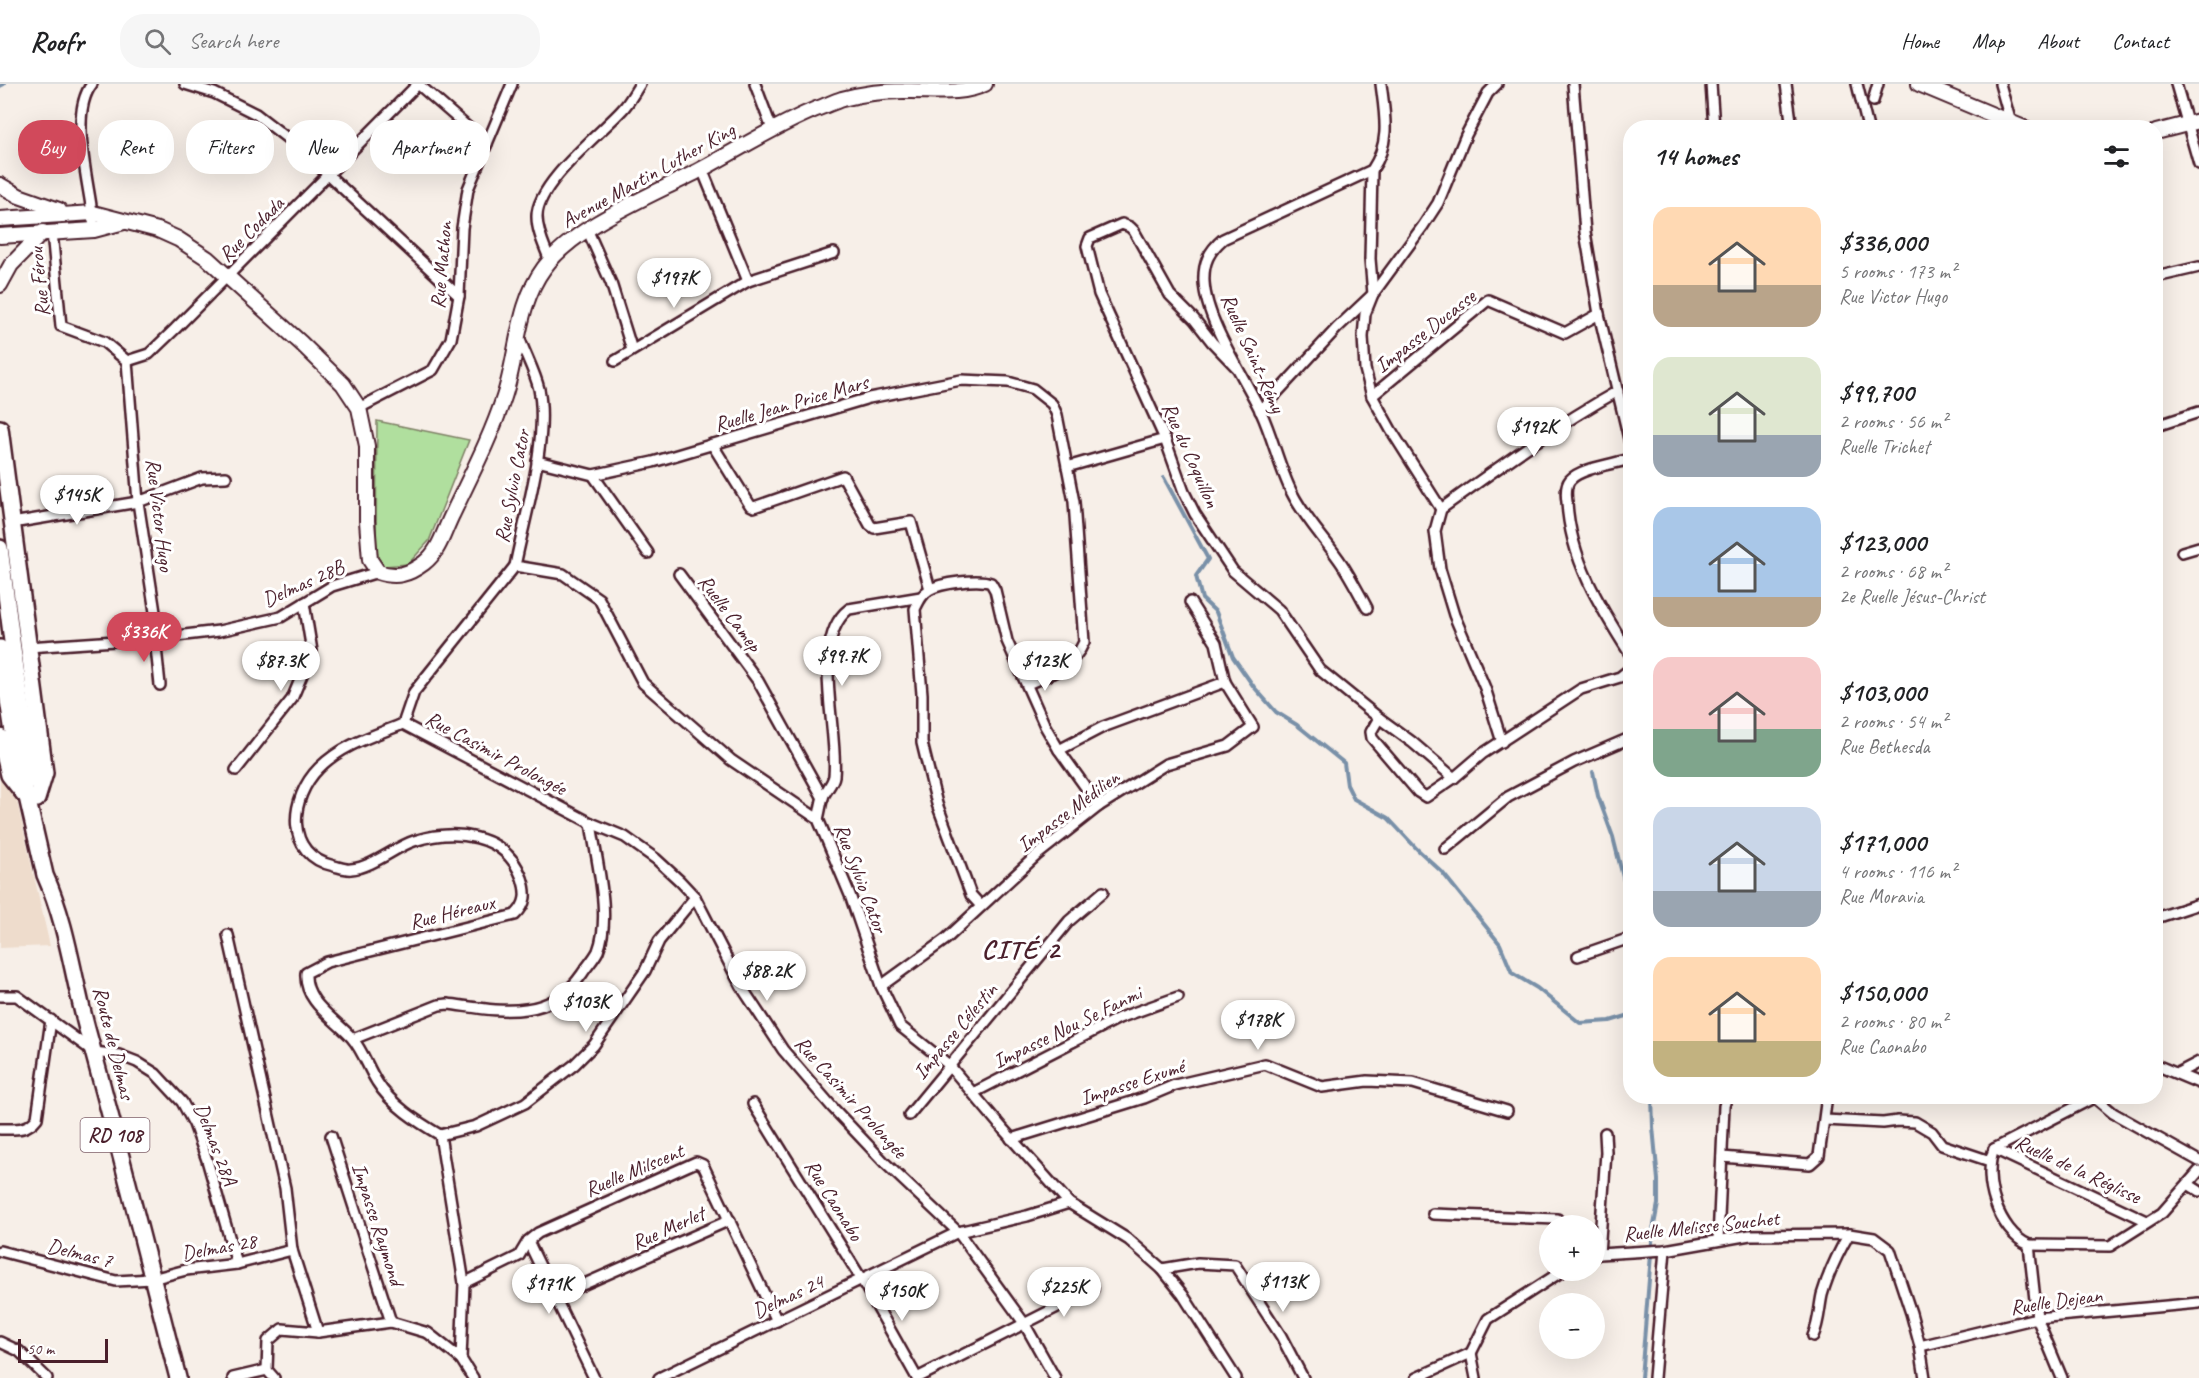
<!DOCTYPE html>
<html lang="en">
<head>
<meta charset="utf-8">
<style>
  body { margin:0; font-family:Caveat,sans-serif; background:#f6f6f6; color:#202124; height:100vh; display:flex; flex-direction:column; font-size:22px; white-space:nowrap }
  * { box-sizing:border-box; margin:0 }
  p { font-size:20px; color:#757577 }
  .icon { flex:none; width:33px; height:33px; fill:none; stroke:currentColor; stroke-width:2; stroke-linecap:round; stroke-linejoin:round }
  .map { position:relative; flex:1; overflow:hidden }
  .side { position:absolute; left:1623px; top:36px; width:540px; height:984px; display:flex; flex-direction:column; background:#fff; border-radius:24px; box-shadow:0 6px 24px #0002 }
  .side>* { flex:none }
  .hud { position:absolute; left:18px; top:36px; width:570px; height:54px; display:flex; gap:12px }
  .controls { position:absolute; left:1539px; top:1131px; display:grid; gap:12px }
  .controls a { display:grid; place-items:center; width:66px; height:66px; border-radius:50%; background:#fff; box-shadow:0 6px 24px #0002; font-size:30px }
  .scale { position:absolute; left:18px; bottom:15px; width:90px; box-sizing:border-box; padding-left:6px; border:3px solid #4a1f2b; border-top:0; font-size:16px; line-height:21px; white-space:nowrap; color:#4a1f2b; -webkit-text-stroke:4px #fff; paint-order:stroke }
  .price { position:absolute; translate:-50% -51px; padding:0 14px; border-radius:21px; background:#fff; color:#222; font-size:20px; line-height:39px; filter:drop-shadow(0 2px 3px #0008) }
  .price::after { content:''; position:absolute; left:50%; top:36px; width:18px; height:14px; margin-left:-9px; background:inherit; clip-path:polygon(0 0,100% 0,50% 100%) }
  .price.current { background:#d1495b; color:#fff }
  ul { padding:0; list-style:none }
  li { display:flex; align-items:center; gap:18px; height:150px; padding:0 30px }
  li span { display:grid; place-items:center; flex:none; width:168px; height:120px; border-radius:18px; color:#555 }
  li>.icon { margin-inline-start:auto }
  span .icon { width:72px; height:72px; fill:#fffc; stroke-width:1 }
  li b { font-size:26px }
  h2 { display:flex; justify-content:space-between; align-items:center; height:72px; padding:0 30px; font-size:26px }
  .chip { padding:0 21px; border-radius:24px; background:#fff; box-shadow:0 6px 24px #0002; font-size:21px; line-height:54px }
  .chip.current { background:#d1495b; color:#fff }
  header { display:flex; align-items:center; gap:36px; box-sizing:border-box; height:84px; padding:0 30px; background:#fff; border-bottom:2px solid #e0e0e0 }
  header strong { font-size:28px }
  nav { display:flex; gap:33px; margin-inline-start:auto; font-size:21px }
  .search { width:420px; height:54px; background:#f6f6f6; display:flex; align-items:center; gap:15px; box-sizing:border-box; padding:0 21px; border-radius:24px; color:#757577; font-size:22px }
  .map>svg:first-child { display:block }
</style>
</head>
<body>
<header>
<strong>Roofr</strong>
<div class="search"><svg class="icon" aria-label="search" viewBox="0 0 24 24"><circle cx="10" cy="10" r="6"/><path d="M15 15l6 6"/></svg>Search here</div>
<nav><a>Home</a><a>Map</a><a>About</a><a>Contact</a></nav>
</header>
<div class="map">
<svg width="2199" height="1294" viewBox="0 0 2199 1294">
  <rect width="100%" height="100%" fill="#f7efe8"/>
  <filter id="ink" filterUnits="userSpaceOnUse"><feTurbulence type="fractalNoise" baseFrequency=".0167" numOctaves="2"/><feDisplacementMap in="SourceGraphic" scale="12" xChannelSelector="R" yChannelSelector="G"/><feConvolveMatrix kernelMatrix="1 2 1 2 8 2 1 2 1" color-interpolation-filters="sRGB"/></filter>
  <g filter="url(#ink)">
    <polygon fill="#eedccc" points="5,665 50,862 0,864 0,666"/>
    <polygon fill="#b0df9e" stroke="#7d7f64" stroke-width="1.5" points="377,337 469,356 429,457 408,480 384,482 376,471"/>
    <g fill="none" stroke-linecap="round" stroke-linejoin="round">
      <g stroke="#7990a8" stroke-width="4">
        <polyline points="0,2 4,0"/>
        <polyline points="1164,394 1208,475 1196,492 1202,515 1216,528 1233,573 1254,603 1276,628 1297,641 1344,679 1347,701 1354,715 1388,734 1417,765 1442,788 1500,860 1512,889 1537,904 1580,939 1610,937 1630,931"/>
        <polyline points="1593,688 1598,712 1613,753 1630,821"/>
        <polyline points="1641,1294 1653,1146 1658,1120 1658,1096 1653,1043 1652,1012"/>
      </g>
      <g stroke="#4a1f2b" stroke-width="14">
        <g id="minor">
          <path d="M92 0C67 31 92 107 94 146"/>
          <polyline points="185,0 214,9 256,30 296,61 459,212"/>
          <polyline points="418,0 487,60"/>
          <polyline points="755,0 772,45"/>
          <polyline points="1573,0 1585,148 1599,230 1630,359"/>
          <polyline points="1711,0 1714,44"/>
          <polyline points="1786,0 1792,44"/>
          <polyline points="1857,0 1868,44"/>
          <polyline points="2000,0 2011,39"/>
          <polyline points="2176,0 2199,80"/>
          <polyline points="1873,17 1878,0"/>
          <polyline points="702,85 748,197"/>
          <polyline points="1372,86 1370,175 1373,210 1365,230 1363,253 1365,285 1372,312 1391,346 1441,425"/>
          <polyline points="587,145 611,199 632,266"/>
          <polyline points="52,148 61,242 104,258 127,277"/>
          <path d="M550 177C545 163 537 148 537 133 536 100 600 50 622 26 629 19 634 9 640 0"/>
          <polyline points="2156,193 2199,183"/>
          <path d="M519 253C525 270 535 288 539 305 549 356 525 431 515 482L563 490 599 515 643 599 731 676 818 735 850 811 881 902 900 942 949 981 1003 1045 1069 1119 1129 1156 1162 1185 1183 1211 1236 1294"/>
          <polyline points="127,277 149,270 175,245 418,0"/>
          <polyline points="127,277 138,418 159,554"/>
          <polyline points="615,277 748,197 834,169"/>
          <polyline points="1236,283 1212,258 1194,235 1170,211 1134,147 1130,143 1122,140 1090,154 1087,162 1099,210 1165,355 1184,408 1195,430 1233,487 1279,526 1320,586 1379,634 1412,658 1454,694"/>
          <polyline points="1372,312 1488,216 1565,249 1599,230"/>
          <polyline points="359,324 433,286 451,255 459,212 462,144 468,105 512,0"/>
          <polyline points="1260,327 1337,244 1373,210 1423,142 1438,119 1466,51 1488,9 1497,0"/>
          <polyline points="2156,342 2199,328"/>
          <polyline points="712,360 750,421 754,423 843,392 870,441 874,444 911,438 930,505"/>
          <path d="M1630 375C1615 380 1580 384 1570 396 1565 402 1566 411 1567 418 1570 475 1600 523 1630 570"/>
          <path d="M537 377 593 391 653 378 869 314 961 296 1008 298 1033 305 1052 320 1057 331 1074 418 1084 558C1074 582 1050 591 1027 600"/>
          <polyline points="1067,383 1165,355"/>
          <polyline points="593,391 648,469"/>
          <polyline points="1441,425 1435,447 1440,485 1454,531 1485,604 1502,658"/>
          <path d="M1441 425C1499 383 1555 342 1618 307"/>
          <polyline points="12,439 138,418 202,394 226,393"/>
          <polyline points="2182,468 2199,463"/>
          <polyline points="679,490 758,597 823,714"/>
          <path d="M1367 524C1359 509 1351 494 1342 480 1326 456 1305 435 1292 409 1279 383 1273 354 1261 328 1244 292 1206 238 1204 198 1203 179 1209 167 1223 155L1372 86C1391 58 1385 32 1381 0"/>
          <polyline points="155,554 160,601"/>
          <polyline points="28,563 159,554 219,547 281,533 332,502 378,488"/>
          <polyline points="1379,634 1371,648 1372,654 1418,708 1426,713 1454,694 1482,670 1581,605 1620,593 1630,585"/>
          <polyline points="403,640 591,739 625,753 656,775 680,797 695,813 741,902 783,966 833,1024 885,1079 958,1148 1024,1239 1055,1294"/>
          <polyline points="1059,666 1103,643 1225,598 1216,559 1190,518"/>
          <polyline points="236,686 292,615 312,567 304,519"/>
          <path d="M818 735C820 728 821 719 823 713 826 706 833 699 834 692 839 647 809 555 849 525L921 513"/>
          <polyline points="1445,765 1508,713 1574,678 1630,654"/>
          <path d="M981 822 971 811 937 720 922 659V610L915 525C919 517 922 510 929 506 940 499 979 494 991 499L995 506 1007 557 1045 642 1059 666 1099 722"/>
          <polyline points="2156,834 2199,820"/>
          <polyline points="228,851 285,1104 292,1166 318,1248"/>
          <polyline points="1578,872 1630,854"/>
          <polyline points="881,902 946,855 1037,771 1099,722 1166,680 1228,662 1253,643 1225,598"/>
          <polyline points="0,912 17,912 94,968 119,971 137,978 156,990 182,1018 194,1040 207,1076 237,1180"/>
          <path d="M353 955 439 921 448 920C473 923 501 929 526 925 550 922 569 909 582 890 587 882 594 875 598 867 612 832 596 776 591 739"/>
          <polyline points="2156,981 2199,999"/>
          <polyline points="2178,989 2199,978"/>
          <polyline points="973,1009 1119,934 1178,913"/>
          <polyline points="2095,1014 2113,1029 2199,1077"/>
          <polyline points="753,1020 862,1196 917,1294"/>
          <polyline points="909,1031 1069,837 1103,808"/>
          <polyline points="1825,1036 1883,1039 1898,1037 1915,1038 1932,1048 1942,1061 1990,1077"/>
          <path d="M0 1045C16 1045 27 1047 37 1034L51 936"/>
          <polyline points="440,1051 476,1042 525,1019 574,981 594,961 645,887 659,857 695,813"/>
          <polyline points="331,1052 391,1238"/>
          <polyline points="1011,1055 1144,1014 1175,1001 1265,980 1322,1003 1367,997 1413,999 1507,1027"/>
          <polyline points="1994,1065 2147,1137"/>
          <polyline points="1722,1073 1810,1080 1819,1072 1827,1012"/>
          <polyline points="2188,1100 2199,1107"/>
          <polyline points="1433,1130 1557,1135 1558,1142"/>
          <polyline points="1718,1156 1724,1022 1727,1012"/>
          <polyline points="528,1157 594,1294"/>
          <polyline points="2029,1161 2110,1162 2162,1129 2199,1087"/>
          <polyline points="0,1167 116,1197 152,1195 186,1186 237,1180 292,1166"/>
          <polyline points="1599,1170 1606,1068 1605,1049"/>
          <polyline points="1594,1172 1599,1170 1665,1166 1750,1151 1849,1150 1874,1154 1890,1166 1911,1229 1920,1262 1925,1294"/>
          <polyline points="1162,1185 1198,1179 1235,1181 1281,1252 1303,1294"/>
          <polyline points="464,1199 519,1172 528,1157 538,1149 696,1078 703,1081 777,1237"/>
          <polyline points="555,1213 730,1136"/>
          <path d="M1813 1252C1819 1239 1819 1225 1822 1211 1828 1190 1838 1169 1849 1150"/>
          <polyline points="0,1258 19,1267 47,1294"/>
          <polyline points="1920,1262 2037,1234 2199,1219"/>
          <polyline points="1471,1269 1488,1235 1564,1186"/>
          <polyline points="1471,1269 1476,1294"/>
          <polyline points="233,1294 267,1286"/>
          <polyline points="274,1294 267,1286 268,1257 282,1245 318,1248 391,1238 428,1249 461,1275"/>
          <path d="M473 1294 461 1275 464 1199 440 1051C418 1038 391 1021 377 998 368 984 363 967 352 954 334 934 304 918 306 889L327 878 515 831C527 820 527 809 522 794 505 748 454 745 414 757 395 763 373 783 351 785 346 786 339 783 334 782 284 771 289 714 319 684 342 661 373 652 403 640L414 608 515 482"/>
          <polyline points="659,1294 958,1148 1027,1132 1069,1119"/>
          <polyline points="917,1294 1093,1205"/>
          <polyline points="1416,1294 1471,1269"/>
          <polyline points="1654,1294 1665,1166"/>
          <path d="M2062 1294 2037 1234 2029 1161C1998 1147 1982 1096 1994 1065L2097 1012"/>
        </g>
      </g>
      <g stroke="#4a1f2b" stroke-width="18">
        <g id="secondary">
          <polyline points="1919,0 2024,44"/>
          <polyline points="2156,48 2199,37"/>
          <polyline points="0,101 19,112 59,126"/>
          <path d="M0 135 93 129 158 146 178 155 207 174 301 259 343 300 359 324 367 362V437L370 476 378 488C396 494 408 491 424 479 440 467 444 446 453 429 471 391 491 353 504 313 518 271 517 220 544 184 575 141 653 111 700 86 739 65 775 42 816 25 825 22 833 18 842 15 861 10 884 7 904 7 930 6 960 12 985 0"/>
          <polyline points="0,152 94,146 124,138"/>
          <polyline points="0,201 11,181 43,148"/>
        </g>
      </g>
      <g stroke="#4a1f2b" stroke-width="20">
        <g id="primary">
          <polyline points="0,344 45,689 37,715"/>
          <polyline points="0,464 13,565 33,696"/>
          <path d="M0 564 15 661 45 791C67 840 73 893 87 945 119 1061 148 1178 178 1294"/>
          <polyline points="0,653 9,691 24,710"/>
        </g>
      </g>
      <use href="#minor" stroke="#fff" stroke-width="9"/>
      <use href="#secondary" stroke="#fff" stroke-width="14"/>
      <use href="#primary" stroke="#fff" stroke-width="15"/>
    </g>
  </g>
  <g text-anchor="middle" stroke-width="6" stroke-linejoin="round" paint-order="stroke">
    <rect fill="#fff" stroke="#80626b" stroke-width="1.5" x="80.5" y="1034" width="69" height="34" rx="4.5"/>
    <g font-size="20" font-weight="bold" fill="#4a1f2b">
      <text x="115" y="1058">RD 108</text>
    </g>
    <g font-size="21" fill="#4a1f2b" stroke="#fff">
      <text transform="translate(648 91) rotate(-29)" y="7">Avenue Martin Luther King</text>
      <text transform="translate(251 145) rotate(-45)" y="7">Rue Codada</text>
      <text transform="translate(441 181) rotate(-85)" y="7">Rue Mathon</text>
      <text transform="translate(39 198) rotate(-96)" y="7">Rue Férou</text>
      <text transform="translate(1425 247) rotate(-38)" y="7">Impasse Ducasse</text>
      <text transform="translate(1253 269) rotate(66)" y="7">Ruelle Saint-Rémy</text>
      <text transform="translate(791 319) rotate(-16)" y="7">Ruelle Jean Price Mars</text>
      <text transform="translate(1191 371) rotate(66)" y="7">Rue du Coquillon</text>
      <text transform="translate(512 402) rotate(-79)" y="7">Rue Sylvio Cator</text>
      <text transform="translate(160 431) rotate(83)" y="7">Rue Victor Hugo</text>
      <text transform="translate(303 499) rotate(-24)" y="7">Delmas 28B</text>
      <text transform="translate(730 529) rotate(53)" y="7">Ruelle Camep</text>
      <text transform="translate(496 669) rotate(28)" y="7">Rue Casimir Prolongée</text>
      <text transform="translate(1068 727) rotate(-37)" y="7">Impasse Médilien</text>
      <text transform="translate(861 794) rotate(69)" y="7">Rue Sylvio Cator</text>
      <text transform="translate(452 828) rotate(-14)" y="7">Rue Héreaux</text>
      <text transform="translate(1067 943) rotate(-26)" y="7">Impasse Nou Se Fanmi</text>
      <text transform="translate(955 947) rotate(-50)" y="7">Impasse Célestin</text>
      <text transform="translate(114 959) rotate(76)" y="7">Route de Delmas</text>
      <text transform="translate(1132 998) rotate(-18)" y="7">Impasse Exumé</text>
      <text transform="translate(851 1013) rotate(48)" y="7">Rue Casimir Prolongée</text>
      <text transform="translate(216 1060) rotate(69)" y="7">Delmas 28A</text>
      <text transform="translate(2078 1085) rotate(25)" y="7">Ruelle de la Réglisse</text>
      <text transform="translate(634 1086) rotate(-23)" y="7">Ruelle Milscent</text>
      <text transform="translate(834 1116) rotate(58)" y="7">Rue Caonabo</text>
      <text transform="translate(378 1140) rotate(72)" y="7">Impasse Raymond</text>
      <text transform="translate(1701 1142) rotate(-6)" y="7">Ruelle Melisse Souchet</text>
      <text transform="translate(668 1144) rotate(-24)" y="7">Rue Merlet</text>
      <text transform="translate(219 1163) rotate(-10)" y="7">Delmas 28</text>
      <text transform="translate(80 1169) rotate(14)" y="7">Delmas 7</text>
      <text transform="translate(788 1212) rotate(-25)" y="7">Delmas 24</text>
      <text transform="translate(2056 1217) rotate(-8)" y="7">Ruelle Dejean</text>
    </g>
    <g font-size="27" font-weight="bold" letter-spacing="1.5" fill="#4a1f2b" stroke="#fff">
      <text x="1021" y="874">CITÉ 2</text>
    </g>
  </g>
</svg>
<div class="controls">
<a>+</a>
<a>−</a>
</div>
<div class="scale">50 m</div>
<b class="price" style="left:674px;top:225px">$197K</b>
<b class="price" style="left:1534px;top:374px">$192K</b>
<b class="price" style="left:77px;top:442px">$145K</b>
<b class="price current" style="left:144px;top:579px">$336K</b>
<b class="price" style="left:842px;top:603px">$99.7K</b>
<b class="price" style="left:281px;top:608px">$87.3K</b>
<b class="price" style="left:1045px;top:608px">$123K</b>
<b class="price" style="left:767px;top:918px">$88.2K</b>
<b class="price" style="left:586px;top:949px">$103K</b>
<b class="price" style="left:1258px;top:967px">$178K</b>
<b class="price" style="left:1283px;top:1229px">$113K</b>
<b class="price" style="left:549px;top:1231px">$171K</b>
<b class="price" style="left:1064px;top:1234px">$225K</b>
<b class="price" style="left:902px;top:1238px">$150K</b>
<div class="hud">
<a class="chip current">Buy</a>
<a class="chip">Rent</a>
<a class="chip">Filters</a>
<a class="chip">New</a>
<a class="chip">Apartment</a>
</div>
<section class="side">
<h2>14 homes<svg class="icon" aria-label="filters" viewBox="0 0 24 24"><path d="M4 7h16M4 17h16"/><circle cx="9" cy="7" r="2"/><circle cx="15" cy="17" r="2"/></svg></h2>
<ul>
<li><span style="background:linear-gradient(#ffd9b3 65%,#b9a48a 0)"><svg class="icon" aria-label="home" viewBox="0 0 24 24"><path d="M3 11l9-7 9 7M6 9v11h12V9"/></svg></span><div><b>$336,000</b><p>5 rooms · 173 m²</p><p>Rue Victor Hugo</p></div></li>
<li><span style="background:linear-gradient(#dfe7d0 65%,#9aa5b1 0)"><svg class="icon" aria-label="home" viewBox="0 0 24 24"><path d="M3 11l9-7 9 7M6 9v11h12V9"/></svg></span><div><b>$99,700</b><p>2 rooms · 56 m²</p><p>Ruelle Trichet</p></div></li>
<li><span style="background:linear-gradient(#a9c7e8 75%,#b9a48a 0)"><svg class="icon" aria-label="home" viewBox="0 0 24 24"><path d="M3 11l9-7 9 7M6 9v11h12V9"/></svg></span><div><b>$123,000</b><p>2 rooms · 68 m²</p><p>2e Ruelle Jésus-Christ</p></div></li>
<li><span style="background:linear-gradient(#f6c9c9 60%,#7fa58c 0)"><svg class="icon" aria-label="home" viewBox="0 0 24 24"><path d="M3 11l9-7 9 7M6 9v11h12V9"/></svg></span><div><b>$103,000</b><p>2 rooms · 54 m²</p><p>Rue Bethesda</p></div></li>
<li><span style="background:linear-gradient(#c9d6e8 70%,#9aa5b1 0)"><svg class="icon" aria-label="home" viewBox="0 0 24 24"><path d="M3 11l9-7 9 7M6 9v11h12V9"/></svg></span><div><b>$171,000</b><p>4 rooms · 116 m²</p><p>Rue Moravia</p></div></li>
<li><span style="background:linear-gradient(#ffd9b3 70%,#c2b280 0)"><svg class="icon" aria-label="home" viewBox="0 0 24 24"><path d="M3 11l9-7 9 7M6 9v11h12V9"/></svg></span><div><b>$150,000</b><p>2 rooms · 80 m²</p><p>Rue Caonabo</p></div></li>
</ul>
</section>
</div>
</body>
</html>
